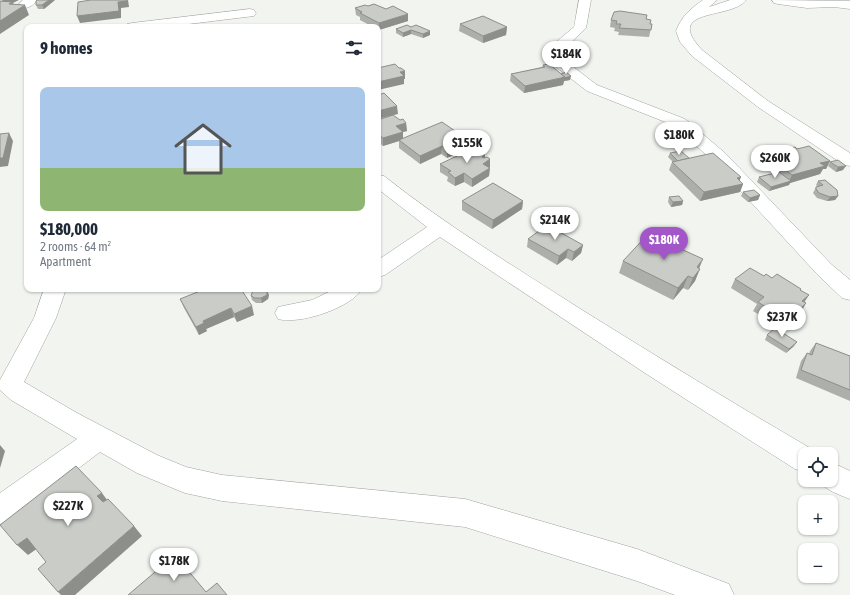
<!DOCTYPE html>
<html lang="en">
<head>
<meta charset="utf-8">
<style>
  body { margin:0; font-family:"Asap Condensed",sans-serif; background:#f6f6f7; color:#1f2937; height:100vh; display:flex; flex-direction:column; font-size:15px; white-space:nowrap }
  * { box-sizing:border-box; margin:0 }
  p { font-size:13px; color:#747a83 }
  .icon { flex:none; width:22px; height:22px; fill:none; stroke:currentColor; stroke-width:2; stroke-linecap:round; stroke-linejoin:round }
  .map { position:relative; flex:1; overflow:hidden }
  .panel { position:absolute; left:24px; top:24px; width:357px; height:268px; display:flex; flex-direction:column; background:#fff; border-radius:8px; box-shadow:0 1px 3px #0004 }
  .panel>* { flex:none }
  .tools { position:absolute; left:798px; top:447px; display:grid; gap:8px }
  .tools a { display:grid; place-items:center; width:40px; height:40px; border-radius:8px; background:#fff; box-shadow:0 1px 3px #0004; font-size:20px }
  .price { position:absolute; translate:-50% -34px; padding:0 9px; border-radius:14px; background:#fff; color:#222; font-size:13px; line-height:26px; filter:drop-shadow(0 1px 2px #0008) }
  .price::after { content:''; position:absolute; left:50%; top:24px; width:12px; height:9px; margin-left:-6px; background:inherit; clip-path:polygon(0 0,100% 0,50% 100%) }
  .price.on { background:#a256c8; color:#fff }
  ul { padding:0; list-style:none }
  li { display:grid; align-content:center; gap:8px; height:212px; padding:0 16px }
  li+li { border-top:1px solid #e0e1e3 }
  li span { display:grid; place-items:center; height:124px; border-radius:8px; color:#555 }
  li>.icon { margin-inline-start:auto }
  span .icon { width:72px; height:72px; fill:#fffc; stroke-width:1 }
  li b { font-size:17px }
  h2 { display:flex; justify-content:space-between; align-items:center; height:48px; padding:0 16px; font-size:17px }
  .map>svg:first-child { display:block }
</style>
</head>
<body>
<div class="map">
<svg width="850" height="595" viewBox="0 0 850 595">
  <rect width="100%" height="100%" fill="#f1f4ef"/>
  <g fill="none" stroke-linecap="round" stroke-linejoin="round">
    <g stroke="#a0a39f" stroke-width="1">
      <g id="minor">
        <path d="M23 0H37C33 6 27 9 20 8L18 5Z"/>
        <polygon points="579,0 591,0 586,28 561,52 559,56 597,85 685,119 725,153 831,264 850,280 850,300 842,298 817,274 713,161 673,125 587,91 547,60 545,57 550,47 574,27"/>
        <polygon points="250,9 254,10 256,13 254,16 164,27 126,27 127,24 132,23"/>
        <path d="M378 175 384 176C447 226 515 267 582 310 659 358 736 405 815 451L816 454H805V472L795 469 648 375 440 237 385 275 378 277V260L427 227 378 189Z"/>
        <polygon points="44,289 66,289 56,318 24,382 77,413 157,455 186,467 222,475 465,499 637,549 729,584 734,595 675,595 637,581 465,527 222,501 185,493 175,489 137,473 100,452 10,520 0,524 0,493 77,439 11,400 0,390 0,380 34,318"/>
        <path d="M335 289H362C351 308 299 325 278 319L275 313 278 307 312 300Z"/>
        <path d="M831 462 850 471V499C840 495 824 490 819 480H831Z"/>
      </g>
    </g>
    <g stroke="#a0a39f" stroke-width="1">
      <g id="tertiary">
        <path d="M703 0H717L709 7 730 0H746C732 20 662 7 702 50L768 101 850 153V166L844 165 758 107 692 56 680 42 676 31C681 17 691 8 703 0Z"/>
        <polygon points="772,0 850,1 850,9 834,7 807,8 778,4 774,3"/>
      </g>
    </g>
    <use href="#minor" fill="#fff" fill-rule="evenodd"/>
    <use href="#tertiary" fill="#fff" fill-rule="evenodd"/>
  </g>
  <g fill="#adafab">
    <polygon points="55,0 44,9 38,9 36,5"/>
    <polygon points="368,6 408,21 379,30 378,30 378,27 373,27 360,20 360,17 356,15 355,8"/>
    <polygon points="611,20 652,24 649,37 618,35 619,32 614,31 615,28 610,27"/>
    <polygon points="460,24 507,27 506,35 483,43 459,31"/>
    <polygon points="407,25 430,35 423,38 411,34 403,37 396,33 396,29"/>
    <polygon points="543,65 561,74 570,80 564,81 563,85 524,93 510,81 511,74 542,67"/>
    <polygon points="378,120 400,120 406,123 407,131 403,132 403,138 458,138 464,150 447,158 441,154 420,164 399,148 399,141 383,146 378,142"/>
    <polygon points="797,149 830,161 826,169 823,169 820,174 790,183 789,185 769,191 757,182 759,177 774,173 764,166 768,157 778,155 779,151"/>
    <polygon points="670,153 689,158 739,180 743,184 740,192 700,201 669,170 672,162 673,162 668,157"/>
    <polygon points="485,155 485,158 490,159 489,176 472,187 464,182 455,186 447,181 448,177 440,172 440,164"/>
    <polygon points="830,162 843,170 836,172 828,166"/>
    <polygon points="818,181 838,196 835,200 827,201 817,198 813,193 816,187 818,187 816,185"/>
    <polygon points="743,192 760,195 758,200 748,202 741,196"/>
    <polygon points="669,197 683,201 682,205 671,207 668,202"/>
    <polygon points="462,201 523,201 522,209 492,229 462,210"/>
    <polygon points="528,239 583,245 581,253 572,261 566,258 557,265 527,247"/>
    <polygon points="623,261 699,268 695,281 688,290 683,288 673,300 619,273"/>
    <polygon points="764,276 772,278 809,295 804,302 806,303 801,312 794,318 788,315 776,325 753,311 757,304 731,288 735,279"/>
    <polygon points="198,289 241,289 254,315 237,322 234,317 206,329 207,331 199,335 184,308 180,299 199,292"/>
    <polygon points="269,295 268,299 262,303 256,303 252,300 251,296"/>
    <polygon points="767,335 794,346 786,353 765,340"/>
    <polygon points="816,343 850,356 850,401 796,378 801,361 807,353 809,354 810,351"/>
  </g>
  <g fill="#8d8f8b">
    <polygon points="3,0 19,0 13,3 16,10 25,5 29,15 0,34 0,2"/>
    <polygon points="49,0 55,0 44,9 42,5"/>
    <polygon points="128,0 129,7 121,8 121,18 80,23 77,16 118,2"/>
    <polygon points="408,14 408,21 379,30 379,23"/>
    <polygon points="507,27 506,35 483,43 483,36"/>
    <polygon points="411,30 411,34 403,37 403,33"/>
    <polygon points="430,31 430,35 423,38 423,34"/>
    <polygon points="405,71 405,79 404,79 404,84 378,90 378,82 400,72"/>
    <polygon points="571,76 570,80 564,81 563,85 524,93 525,86"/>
    <polygon points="397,106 398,114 378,119 378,111"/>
    <polygon points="406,123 407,131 403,132 403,140 399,140 399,141 383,146 383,138 396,126"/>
    <polygon points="9,133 13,141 8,166 0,167 0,158"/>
    <polygon points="458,133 458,141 454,135"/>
    <polygon points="464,142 464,150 447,158 447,150"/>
    <polygon points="442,146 441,154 420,164 420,156"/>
    <polygon points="485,155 484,163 490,159 490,167 482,172 482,157"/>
    <polygon points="830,161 826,169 823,169 820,174 790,183 789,185 769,191 771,187 789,181 792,175 820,163"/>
    <polygon points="846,166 843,170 836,172 838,167"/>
    <polygon points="490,168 489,176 472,187 472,179"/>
    <polygon points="464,173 464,182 455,186 455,178"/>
    <polygon points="741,177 738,185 743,184 740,192 700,201 704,192 737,178"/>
    <polygon points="760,195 758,200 748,202 750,198"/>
    <polygon points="838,196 835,200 827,201 830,197"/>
    <polygon points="523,201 522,209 492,229 493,220"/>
    <polygon points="683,201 682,205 671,207 673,202"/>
    <polygon points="583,245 581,253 572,261 574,252"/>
    <polygon points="568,249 566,258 557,265 559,256"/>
    <polygon points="703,259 698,271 692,279 697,267"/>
    <polygon points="700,269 695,281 688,290 693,278"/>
    <polygon points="688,276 683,288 673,300 678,288"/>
    <polygon points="267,291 269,295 268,299 262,303 261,298"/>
    <polygon points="809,295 803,304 797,309 802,301"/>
    <polygon points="806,303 801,312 794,318 799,310"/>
    <polygon points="252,306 254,315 237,322 234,314"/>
    <polygon points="793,306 788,315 776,325 781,317"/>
    <polygon points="231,308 234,317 206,329 207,331 199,335 196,327 203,321"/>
    <polygon points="797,342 794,346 786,353 789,349"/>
    <polygon points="0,445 5,451 0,468"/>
    <polygon points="102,493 110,504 106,507 97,496"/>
    <polygon points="134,526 142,536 75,595 61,595 58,592"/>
    <polygon points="27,538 38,548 28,555 17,545"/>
  </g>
  <g fill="#c9ccc7" stroke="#8d8f8b">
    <polygon points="37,0 49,0 42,5 36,5 36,1"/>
    <polygon points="91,0 126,0 127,1 118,2 119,11 77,16 78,2"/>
    <polygon points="0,1 12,2 9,4 25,5 0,21"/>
    <polygon points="374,4 386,9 393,6 408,14 379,23 360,13 362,12 355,8 365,5 368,6"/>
    <polygon points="620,11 647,15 646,19 651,20 650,24 652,24 651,30 619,28 621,24 616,24 617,21 611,20 614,12"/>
    <polygon points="483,16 507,27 483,36 460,24"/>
    <polygon points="407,25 411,27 416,25 430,31 423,34 411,30 403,33 396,29"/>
    <polygon points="395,64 399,68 401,68 405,71 400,72 404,76 378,82 378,68"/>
    <polygon points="549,64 565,77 525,86 511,74 545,67 543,65"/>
    <polygon points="566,72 571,76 564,78 565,77 561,74"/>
    <polygon points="384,93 397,106 378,111 378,95"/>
    <polygon points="393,115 400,120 403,119 406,123 396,126 403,132 383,138 378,134 378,120"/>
    <polygon points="442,122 458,133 454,135 464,142 447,150 442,146 420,156 399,140"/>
    <polygon points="9,133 3,158 0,158 0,134"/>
    <polygon points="809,146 830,161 820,163 825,166 792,175 768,157 782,153 779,151 795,147 797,149"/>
    <polygon points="474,148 485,155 482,157 484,158 487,157 490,159 483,164 490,168 472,179 464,173 455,178 448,172 451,171 440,164"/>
    <polygon points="681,151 689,158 678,161 670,153"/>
    <polygon points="713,153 741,177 737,178 743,184 704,192 672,162"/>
    <polygon points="838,160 846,166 838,167 830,162"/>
    <polygon points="779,172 791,181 771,187 759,177"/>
    <polygon points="825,180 837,190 838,196 830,197 819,193 816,189 816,187 823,185 818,181"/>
    <polygon points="493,183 523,201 493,220 462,201"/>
    <polygon points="754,190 760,195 750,198 743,192"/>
    <polygon points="679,196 683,201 673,202 669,197"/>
    <polygon points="547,225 583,245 574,252 568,249 559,256 528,239"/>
    <polygon points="648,234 703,259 697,267 700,269 693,278 688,276 678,288 623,261"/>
    <polygon points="750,268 764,276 766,274 772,278 777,274 801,289 800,290 809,295 802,301 806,303 799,310 793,306 781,317 758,302 764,297 735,279"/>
    <polygon points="199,289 241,289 252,306 234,314 231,308 203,321 204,323 196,327 180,299 200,291"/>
    <polygon points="255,289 266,289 267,291 267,295 261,298 255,298 251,296 253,290"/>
    <polygon points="775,328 797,342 789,349 767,335"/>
    <polygon points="816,343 850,356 850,390 801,370 807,353 812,355"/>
    <polygon points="76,466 102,493 97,496 103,502 108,499 134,526 58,592 38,569 46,562 27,538 17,545 0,525"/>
    <polygon points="175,555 206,592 217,583 227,595 128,595"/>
  </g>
</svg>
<div class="tools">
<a><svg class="icon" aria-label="locate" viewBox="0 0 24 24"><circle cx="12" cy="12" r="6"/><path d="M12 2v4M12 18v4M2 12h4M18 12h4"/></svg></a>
<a>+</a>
<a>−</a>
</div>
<b class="price" style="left:566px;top:75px">$184K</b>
<b class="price" style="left:679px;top:156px">$180K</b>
<b class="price" style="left:467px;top:164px">$155K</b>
<b class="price" style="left:775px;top:179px">$260K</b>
<b class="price" style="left:555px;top:241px">$214K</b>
<b class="price on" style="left:664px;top:261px">$180K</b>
<b class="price" style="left:782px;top:338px">$237K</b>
<b class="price" style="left:68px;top:527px">$227K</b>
<b class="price" style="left:174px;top:582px">$178K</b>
<section class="panel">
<h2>9 homes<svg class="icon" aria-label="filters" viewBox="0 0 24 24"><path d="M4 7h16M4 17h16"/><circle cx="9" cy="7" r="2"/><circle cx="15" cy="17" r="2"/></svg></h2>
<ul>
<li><span style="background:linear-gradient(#a9c7e8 65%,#8fb573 0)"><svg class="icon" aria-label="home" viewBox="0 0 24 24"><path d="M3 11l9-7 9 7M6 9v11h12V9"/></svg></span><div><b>$180,000</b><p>2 rooms · 64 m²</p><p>Apartment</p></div></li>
</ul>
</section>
</div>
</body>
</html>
